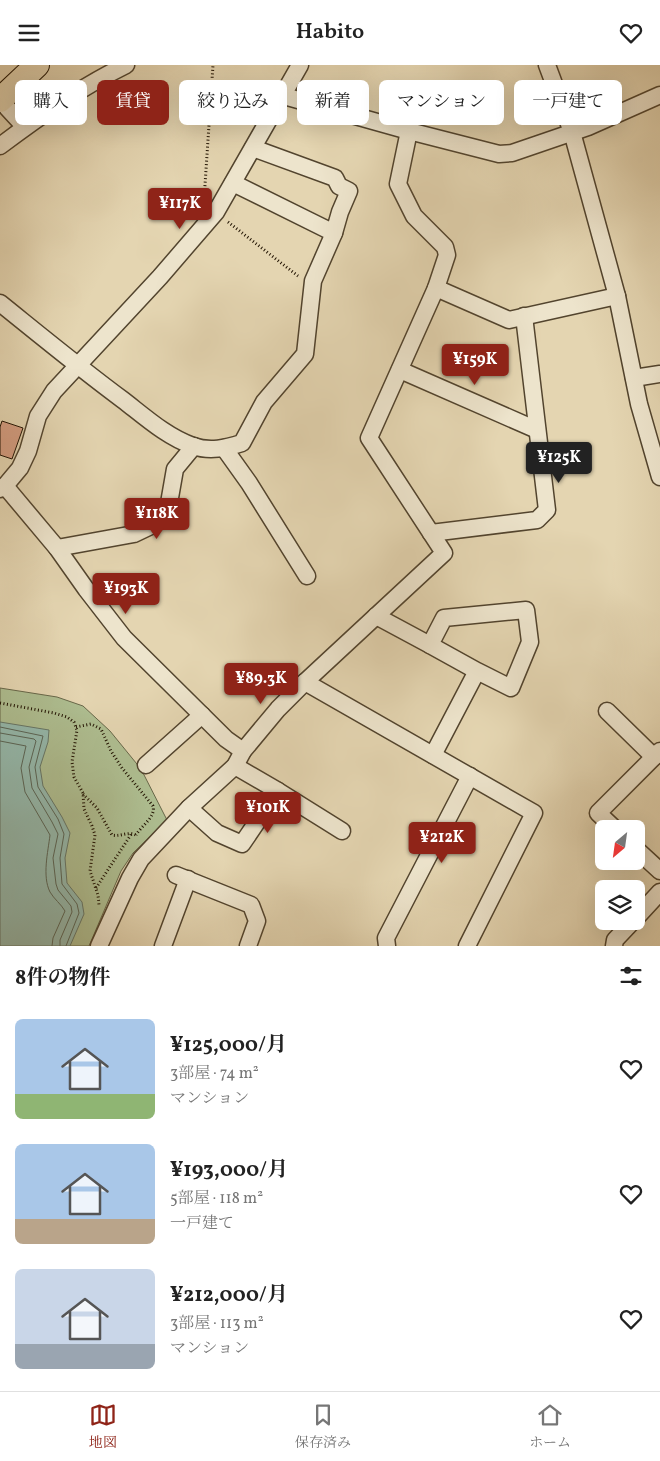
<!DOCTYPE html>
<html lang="ja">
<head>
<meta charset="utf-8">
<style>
  body { margin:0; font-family:Vollkorn,"Noto Serif JP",serif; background:#f2f2f2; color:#222; height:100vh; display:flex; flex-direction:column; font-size:19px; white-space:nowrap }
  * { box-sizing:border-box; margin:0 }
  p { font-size:16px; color:#767676 }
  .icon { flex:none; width:28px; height:28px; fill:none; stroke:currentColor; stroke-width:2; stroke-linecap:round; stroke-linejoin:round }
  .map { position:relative; height:881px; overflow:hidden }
  .panel { display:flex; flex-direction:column; background:#fff; flex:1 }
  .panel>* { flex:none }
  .hud { position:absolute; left:15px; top:15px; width:630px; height:45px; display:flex; gap:10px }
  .needle { width:32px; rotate:209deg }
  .buttons { position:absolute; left:595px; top:755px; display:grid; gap:10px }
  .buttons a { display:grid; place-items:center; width:50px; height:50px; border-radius:8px; background:#fff; box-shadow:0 5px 20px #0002; font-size:25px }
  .price { position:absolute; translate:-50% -42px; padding:0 11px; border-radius:5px; background:#8f2418; color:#fff; font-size:16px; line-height:32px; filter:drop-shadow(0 1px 2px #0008) }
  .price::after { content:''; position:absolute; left:50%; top:30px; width:15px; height:11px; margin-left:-8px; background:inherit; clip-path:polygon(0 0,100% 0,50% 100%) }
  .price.current { background:#222; color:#fff }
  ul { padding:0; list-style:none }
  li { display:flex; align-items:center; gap:15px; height:125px; padding:0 15px }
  li span { display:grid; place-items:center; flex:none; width:140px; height:100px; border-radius:8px; color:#555 }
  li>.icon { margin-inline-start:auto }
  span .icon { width:60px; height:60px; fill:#fffc; stroke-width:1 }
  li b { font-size:21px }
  h2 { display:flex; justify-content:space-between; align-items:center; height:60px; padding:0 15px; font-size:21px }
  .pill { padding:0 18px; border-radius:8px; background:#fff; box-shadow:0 5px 20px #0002; font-size:18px; line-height:45px }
  .pill.current { background:#8f2418; color:#fff }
  header { display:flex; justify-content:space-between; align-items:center; height:65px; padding:0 15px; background:#fff; font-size:22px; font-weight:600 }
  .tabs { display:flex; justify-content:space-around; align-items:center; height:70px; border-top:1px solid #e0e0e0; background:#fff; font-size:14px; color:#767676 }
  .tabs a { display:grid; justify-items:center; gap:2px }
  .tabs .current { color:#8f2418 }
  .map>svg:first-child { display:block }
</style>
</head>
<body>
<header><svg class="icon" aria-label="menu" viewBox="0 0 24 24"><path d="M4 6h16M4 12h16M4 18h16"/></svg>Habito<svg class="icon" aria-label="heart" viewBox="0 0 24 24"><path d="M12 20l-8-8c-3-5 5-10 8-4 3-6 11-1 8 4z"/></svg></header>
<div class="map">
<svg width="660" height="881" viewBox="0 0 660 881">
  <rect width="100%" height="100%" fill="#e4d5b1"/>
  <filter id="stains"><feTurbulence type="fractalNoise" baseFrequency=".004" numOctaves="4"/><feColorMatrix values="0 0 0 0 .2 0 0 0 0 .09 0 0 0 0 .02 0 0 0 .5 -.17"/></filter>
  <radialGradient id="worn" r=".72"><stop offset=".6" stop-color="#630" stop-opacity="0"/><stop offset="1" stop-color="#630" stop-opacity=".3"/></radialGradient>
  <polygon fill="#aebe91" stroke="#68684a" points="0,623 57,632 83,641 110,666 141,704 167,755 133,788 121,806 89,881 0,881"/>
  <polygon fill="#95b9ac" stroke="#677768" points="0,657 49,665 48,677 40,702 43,721 62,752 70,768 65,793 67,818 82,837 84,849 70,881 0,881"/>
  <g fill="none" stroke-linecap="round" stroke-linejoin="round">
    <g stroke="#5b6657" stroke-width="1">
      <polyline points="0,662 43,671 35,702 38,722 58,754 64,769 60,793 62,819 77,839 79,848 66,881"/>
      <polyline points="0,668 34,674 36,676 29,702 32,723 52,757 58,769 53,793 56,819 58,825 71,841 72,847 60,875 60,881"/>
      <path d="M0 676 26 681 21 703 25 727 50 770C48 787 42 811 50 827 54 834 61 839 65 846L53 873 52 881"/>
    </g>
  </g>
  <polygon fill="#d59e82" stroke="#211302" points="2,356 23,363 12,394 0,390 0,362"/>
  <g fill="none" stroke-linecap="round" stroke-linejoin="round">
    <g stroke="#52442e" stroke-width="19">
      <g id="minor">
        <polyline points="547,0 572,67 617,231 639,339 660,412"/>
        <polyline points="16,20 43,48"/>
        <polyline points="284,31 409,66 499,89 512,88 588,62 660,30"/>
        <polyline points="0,35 25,62"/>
        <path d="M0 81C40 51 81 22 126 0"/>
        <polyline points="253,83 335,113 339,121 349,126 340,147 334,168"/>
        <polyline points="436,223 509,255 617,231"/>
        <path d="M0 238C41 271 81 304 123 335 145 352 167 372 193 381 210 387 226 383 242 378L264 337 305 289 313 216 334 168 233 118"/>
        <polyline points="400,305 537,365"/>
        <polyline points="634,313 660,309"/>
        <polyline points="224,383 249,418 307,511"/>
        <polyline points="5,421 57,483 86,524 124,573 226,674 243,686"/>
        <polyline points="0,424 5,421 20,403 28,386 38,351 54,326 160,212 216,147 300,0"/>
        <polyline points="431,468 537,455 547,445 524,251"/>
        <polyline points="57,483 134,469 155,459 168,444 175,404 194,381"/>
        <polyline points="376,551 430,580"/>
        <polyline points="305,617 534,748 467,881"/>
        <polyline points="607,646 654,692"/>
        <polyline points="433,690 477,606 511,623 530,577 526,545 444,553 430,580 477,606"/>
        <polyline points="146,700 202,650"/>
        <polyline points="278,726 342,766"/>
        <polyline points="189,743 217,768 242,779 278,726 235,701"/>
        <polyline points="615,764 598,748 660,686"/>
        <polyline points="636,784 660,806"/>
        <polyline points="176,810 251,840 257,856 248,881"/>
        <polyline points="636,853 660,827"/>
        <polyline points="99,881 130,813 141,794 189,743 235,701 243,686 278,644 305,617 444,488 369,373 436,223 447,190 445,182 414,151 398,119 409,66"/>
        <polyline points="163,881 188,814"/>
        <polyline points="387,881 386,873 470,711"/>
        <polyline points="614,881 615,875 633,856"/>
      </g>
    </g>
    <g stroke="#211302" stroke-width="26">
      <polyline id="highway" points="0,35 37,0"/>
    </g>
    <g stroke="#211302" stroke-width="3" stroke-dasharray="1 2.5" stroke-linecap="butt">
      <polyline points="204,135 213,0"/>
      <polyline points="228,157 298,211"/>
      <polyline points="0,638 54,648 67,652 74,657 77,665 72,697 74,712 83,728 84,744 92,761 95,770 90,806 98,830 99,840"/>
      <path d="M76 662 91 659 101 664 111 686 122 703 153 741C156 752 141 761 136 770"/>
      <path d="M83 729 97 743 112 770C121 772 128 766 136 770"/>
      <polyline points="96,823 132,768"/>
    </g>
    <use href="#minor" stroke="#ede4cc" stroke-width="16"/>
    <use href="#highway" stroke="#e4d5b1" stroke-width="24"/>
  </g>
  <rect width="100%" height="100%" filter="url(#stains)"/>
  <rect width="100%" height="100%" fill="url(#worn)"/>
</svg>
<div class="buttons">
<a><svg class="needle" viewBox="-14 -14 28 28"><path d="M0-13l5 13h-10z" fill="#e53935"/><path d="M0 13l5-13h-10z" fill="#767676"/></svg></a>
<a><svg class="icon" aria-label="layers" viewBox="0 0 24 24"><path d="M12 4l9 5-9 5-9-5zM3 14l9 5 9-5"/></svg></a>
</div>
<b class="price" style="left:180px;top:165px">¥117K</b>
<b class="price" style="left:475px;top:321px">¥159K</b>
<b class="price current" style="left:559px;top:419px">¥125K</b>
<b class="price" style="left:157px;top:475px">¥118K</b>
<b class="price" style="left:126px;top:550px">¥193K</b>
<b class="price" style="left:261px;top:640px">¥89.3K</b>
<b class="price" style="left:268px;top:769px">¥101K</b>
<b class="price" style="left:442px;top:799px">¥212K</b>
<div class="hud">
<a class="pill">購入</a>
<a class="pill current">賃貸</a>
<a class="pill">絞り込み</a>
<a class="pill">新着</a>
<a class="pill">マンション</a>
<a class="pill">一戸建て</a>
</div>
</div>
<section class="panel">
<h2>8件の物件<svg class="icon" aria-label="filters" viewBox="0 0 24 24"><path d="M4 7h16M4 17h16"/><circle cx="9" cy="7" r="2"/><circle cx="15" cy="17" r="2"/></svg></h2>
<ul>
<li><span style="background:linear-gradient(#a9c7e8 75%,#8fb573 0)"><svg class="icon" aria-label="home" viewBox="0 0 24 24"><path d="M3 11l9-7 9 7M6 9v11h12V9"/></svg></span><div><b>¥125,000/月</b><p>3部屋 · 74 m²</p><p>マンション</p></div><svg class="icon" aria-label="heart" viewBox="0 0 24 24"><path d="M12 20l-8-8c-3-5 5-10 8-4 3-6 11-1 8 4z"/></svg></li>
<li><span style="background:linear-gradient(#a9c7e8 75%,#b9a48a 0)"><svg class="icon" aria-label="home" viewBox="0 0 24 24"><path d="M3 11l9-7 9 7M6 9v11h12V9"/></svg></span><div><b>¥193,000/月</b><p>5部屋 · 118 m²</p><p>一戸建て</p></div><svg class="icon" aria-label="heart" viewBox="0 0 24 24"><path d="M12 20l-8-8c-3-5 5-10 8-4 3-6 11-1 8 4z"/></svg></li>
<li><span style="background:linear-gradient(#c9d6e8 75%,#9aa5b1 0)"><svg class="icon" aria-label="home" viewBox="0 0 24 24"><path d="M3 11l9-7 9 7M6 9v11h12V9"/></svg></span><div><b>¥212,000/月</b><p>3部屋 · 113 m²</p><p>マンション</p></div><svg class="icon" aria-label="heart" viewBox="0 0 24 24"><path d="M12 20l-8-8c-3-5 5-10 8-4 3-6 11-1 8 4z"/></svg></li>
</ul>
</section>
<nav class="tabs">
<a class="current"><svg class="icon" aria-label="map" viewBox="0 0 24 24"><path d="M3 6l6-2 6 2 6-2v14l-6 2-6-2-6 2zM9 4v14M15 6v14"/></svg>地図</a>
<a><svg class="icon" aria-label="saved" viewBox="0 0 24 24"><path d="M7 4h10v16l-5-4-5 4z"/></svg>保存済み</a>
<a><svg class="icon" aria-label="home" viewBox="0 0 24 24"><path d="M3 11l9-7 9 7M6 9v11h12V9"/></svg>ホーム</a>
</nav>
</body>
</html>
